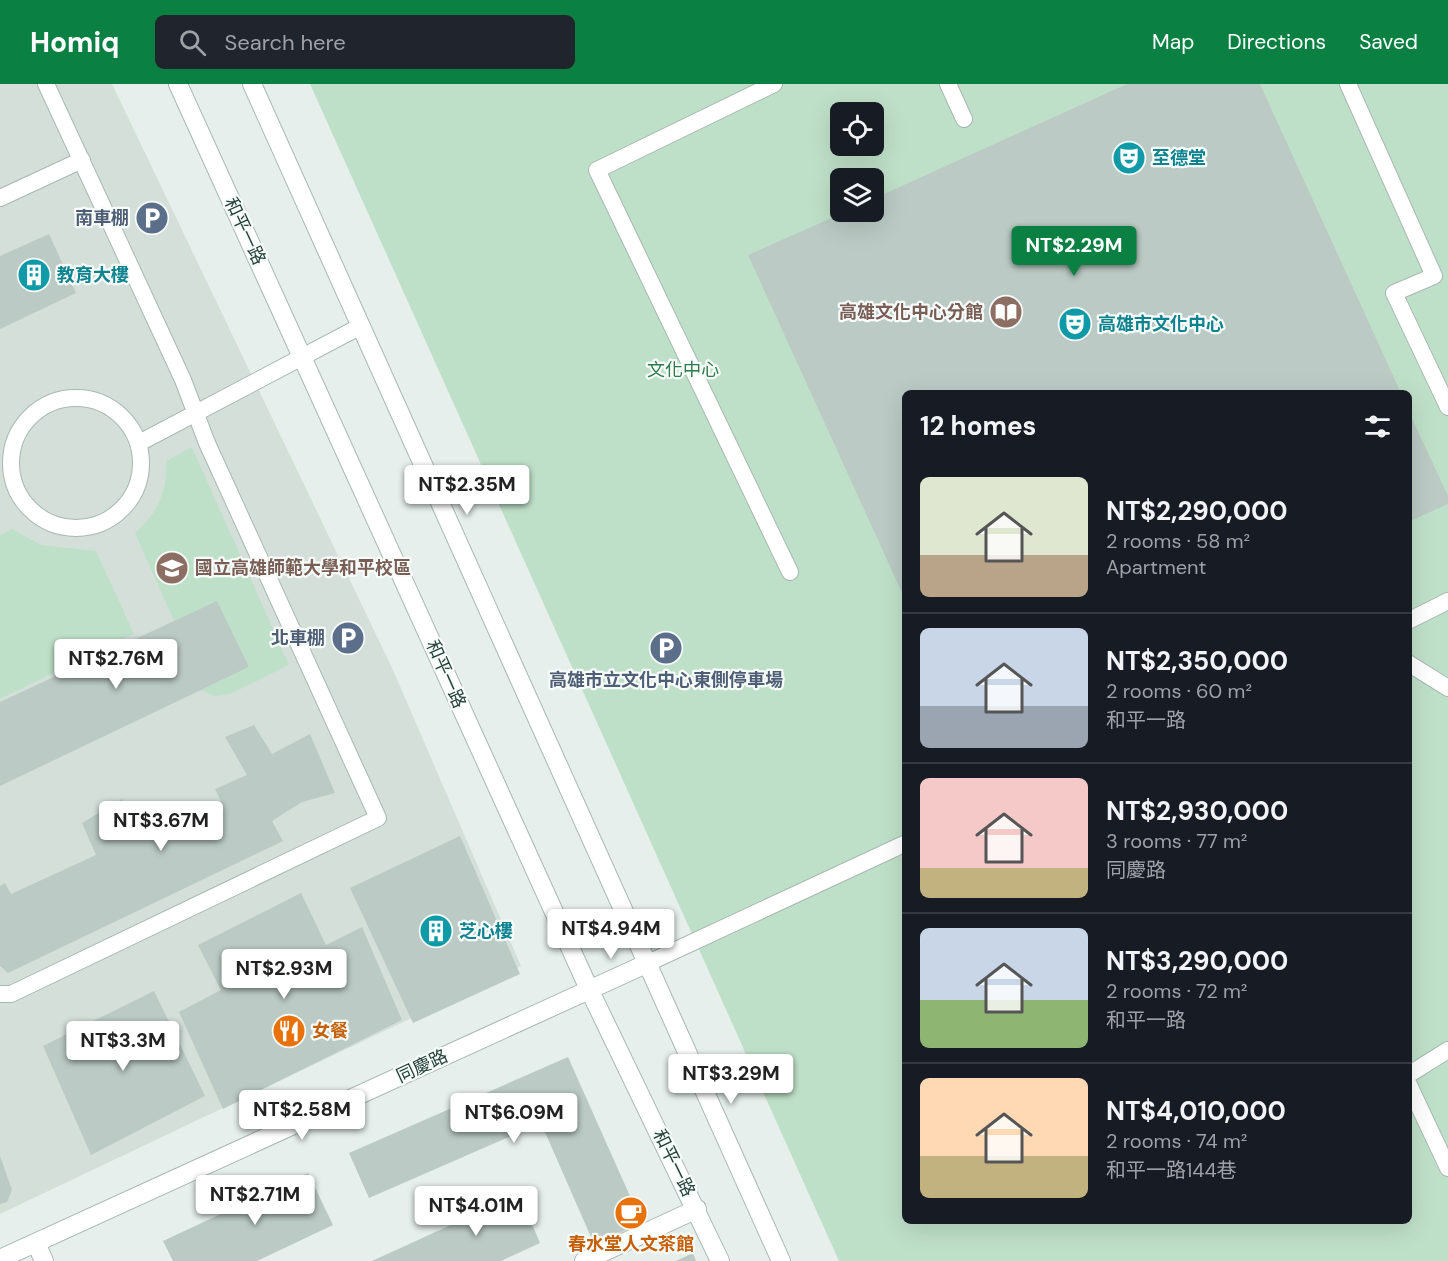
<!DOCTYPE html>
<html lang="en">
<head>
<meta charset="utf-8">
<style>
  body { margin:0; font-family:"DM Sans","Noto Sans TC",sans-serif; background:#20242c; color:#f1f3f6; height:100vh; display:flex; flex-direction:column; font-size:22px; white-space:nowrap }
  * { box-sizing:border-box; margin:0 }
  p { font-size:20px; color:#9ea1a6 }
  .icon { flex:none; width:33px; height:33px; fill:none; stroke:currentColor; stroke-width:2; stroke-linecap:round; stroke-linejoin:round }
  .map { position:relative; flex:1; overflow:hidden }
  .panel { position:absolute; left:902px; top:306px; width:510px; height:834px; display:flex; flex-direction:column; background:#171b24; border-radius:9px; box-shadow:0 6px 24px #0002 }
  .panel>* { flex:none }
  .tools { position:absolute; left:830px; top:18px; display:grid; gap:12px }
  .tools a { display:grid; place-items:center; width:54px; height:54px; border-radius:9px; background:#171b24; box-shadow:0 6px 24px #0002; font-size:30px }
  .price { position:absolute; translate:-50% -51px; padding:0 14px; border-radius:6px; background:#fff; color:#222; font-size:20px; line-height:39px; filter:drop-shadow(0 2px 3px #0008) }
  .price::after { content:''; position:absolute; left:50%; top:36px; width:18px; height:14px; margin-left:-9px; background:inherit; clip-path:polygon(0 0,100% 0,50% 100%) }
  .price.current { background:#0b8043; color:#fff }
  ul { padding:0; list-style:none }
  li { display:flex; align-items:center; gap:18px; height:150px; padding:0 18px }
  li+li { border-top:2px solid #363941 }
  li span { display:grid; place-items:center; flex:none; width:168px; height:120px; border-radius:9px; color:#555 }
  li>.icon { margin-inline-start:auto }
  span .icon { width:72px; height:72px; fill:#fffc; stroke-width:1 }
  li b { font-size:26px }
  h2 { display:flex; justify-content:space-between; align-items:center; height:72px; padding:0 18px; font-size:26px }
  header { display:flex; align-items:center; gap:36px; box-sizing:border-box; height:84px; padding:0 30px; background:#0b8043; color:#fff }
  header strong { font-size:28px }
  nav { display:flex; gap:33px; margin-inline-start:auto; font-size:21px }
  .search { width:420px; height:54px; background:#20242c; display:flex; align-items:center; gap:15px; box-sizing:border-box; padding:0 21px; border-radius:9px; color:#9ea1a6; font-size:22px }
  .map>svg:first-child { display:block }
</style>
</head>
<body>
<header>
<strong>Homiq</strong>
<div class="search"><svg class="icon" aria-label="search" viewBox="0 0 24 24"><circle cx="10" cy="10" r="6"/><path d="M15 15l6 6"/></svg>Search here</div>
<nav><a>Map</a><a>Directions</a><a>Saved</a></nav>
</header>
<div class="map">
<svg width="1448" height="1177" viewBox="0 0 1448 1177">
  <rect width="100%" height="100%" fill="#e6efeb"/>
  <polygon fill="#d4dfda" points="0,0 112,0 393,586 521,882 0,1130"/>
  <g fill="#bfe0c8" fill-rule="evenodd">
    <path d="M310 0H1448V1177H839ZM840 28H873V62H840ZM840 94H873V128H840ZM904 309H1408V1137H904Z"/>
    <path d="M192 363 289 581 230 610 215 612 201 606 249 583 217 518 174 537 135 449C157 430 168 406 166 377Z"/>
    <polygon points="12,445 41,461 96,467 134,550 0,615 0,451"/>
  </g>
  <g fill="#bbcac4">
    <polygon points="1127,0 1260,0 1401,309 904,309 904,513 748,171 845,128 873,128 873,115"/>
    <polygon points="49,150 76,209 0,245 0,172"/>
    <polygon points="1408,326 1448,412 1448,420 1408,438"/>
    <polygon points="217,517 249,583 0,702 0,618"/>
    <polygon points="254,641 272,670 310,650 335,709 302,718 272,737 283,757 8,889 0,882 0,802 5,799 11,810 96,771 82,739 122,715 139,751 221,717 215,705 247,691 225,653"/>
    <polygon points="460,752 520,890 413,939 350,804"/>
    <polygon points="301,809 326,861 362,843 402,936 223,1025 179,928 221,906 198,861"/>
    <polygon points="154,907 205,1012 91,1071 43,962"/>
    <polygon points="568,973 642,1139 594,1160 541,1039 369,1114 349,1069"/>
    <polygon points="0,1072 12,1106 7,1118 0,1120"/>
    <polygon points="308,1089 333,1141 257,1177 173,1177 163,1157"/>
    <polygon points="519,1110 540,1159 501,1177 372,1177"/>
    <polygon points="693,1169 696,1177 676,1177"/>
  </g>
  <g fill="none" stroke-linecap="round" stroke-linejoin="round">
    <g stroke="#a8b8b2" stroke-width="18">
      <g id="service">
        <polyline points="774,0 597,86 790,488"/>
        <polyline points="948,0 964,35"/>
        <polyline points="1348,0 1434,192 1394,209 1448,323"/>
        <polyline points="0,114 82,76"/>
        <circle cx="76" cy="379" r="65"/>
        <polyline points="139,359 361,242"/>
        <polyline points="1408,537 1448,517"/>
        <polyline points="1408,579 1448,604"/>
        <polyline points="648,879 904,760"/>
        <polyline points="0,910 11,910 378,734 207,359 183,296 46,0"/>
        <polyline points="1408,991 1448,966"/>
        <polyline points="1408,999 1448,1084"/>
      </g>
    </g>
    <g stroke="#a8b8b2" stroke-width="20">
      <g id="minor">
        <polyline points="36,1159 44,1177"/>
        <polyline points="0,1175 648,879"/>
        <polyline points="584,1177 697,1125"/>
      </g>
    </g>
    <g stroke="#a8b8b2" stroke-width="20">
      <g id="tertiary">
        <polyline points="178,0 589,905 720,1177"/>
        <polyline points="252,0 781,1177"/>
      </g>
    </g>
    <use href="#service" stroke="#fff" stroke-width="16"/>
    <use href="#minor" stroke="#fff" stroke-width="18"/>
    <use href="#tertiary" stroke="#fff" stroke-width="18"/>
  </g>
  <defs>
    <g id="theatre-disc" transform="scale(1.725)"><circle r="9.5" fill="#0f9aa8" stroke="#f7fbf9"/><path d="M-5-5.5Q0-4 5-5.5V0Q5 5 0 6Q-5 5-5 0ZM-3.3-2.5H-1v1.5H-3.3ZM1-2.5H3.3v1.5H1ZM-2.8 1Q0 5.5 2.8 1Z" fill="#fff"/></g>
    <g id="parking-disc" transform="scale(1.725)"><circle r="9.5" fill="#5c6f8a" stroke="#f7fbf9"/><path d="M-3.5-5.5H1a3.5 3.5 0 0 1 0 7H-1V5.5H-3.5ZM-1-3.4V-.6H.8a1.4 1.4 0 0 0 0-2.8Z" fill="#fff"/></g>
    <g id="building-disc" transform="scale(1.725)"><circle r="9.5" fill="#0f9aa8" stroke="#f7fbf9"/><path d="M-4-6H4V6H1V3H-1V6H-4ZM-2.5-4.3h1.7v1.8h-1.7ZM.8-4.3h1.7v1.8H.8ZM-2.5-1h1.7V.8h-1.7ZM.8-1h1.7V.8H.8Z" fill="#fff"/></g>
    <g id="library-disc" transform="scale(1.725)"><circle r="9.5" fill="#8d6e63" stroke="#f7fbf9"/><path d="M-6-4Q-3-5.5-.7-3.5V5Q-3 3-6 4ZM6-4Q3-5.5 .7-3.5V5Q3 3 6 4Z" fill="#fff"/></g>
    <g id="university-disc" transform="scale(1.725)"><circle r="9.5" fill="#8d6e63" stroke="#f7fbf9"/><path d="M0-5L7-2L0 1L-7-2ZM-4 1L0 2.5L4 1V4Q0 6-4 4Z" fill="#fff"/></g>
    <g id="restaurant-disc" transform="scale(1.725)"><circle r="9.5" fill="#e8710a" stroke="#f7fbf9"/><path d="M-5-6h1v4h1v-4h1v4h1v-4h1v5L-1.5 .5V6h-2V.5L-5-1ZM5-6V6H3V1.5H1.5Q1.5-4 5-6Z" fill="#fff"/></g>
    <g id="cafe-disc" transform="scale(1.725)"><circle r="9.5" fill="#e8710a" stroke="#f7fbf9"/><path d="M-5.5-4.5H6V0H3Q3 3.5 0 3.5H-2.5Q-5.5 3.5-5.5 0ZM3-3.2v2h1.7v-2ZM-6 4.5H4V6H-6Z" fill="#fff"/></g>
  </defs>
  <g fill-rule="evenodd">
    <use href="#theatre-disc" x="1129" y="74"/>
    <use href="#parking-disc" x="152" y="134"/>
    <use href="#building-disc" x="34" y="191"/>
    <use href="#library-disc" x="1006" y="228"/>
    <use href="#theatre-disc" x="1075" y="240"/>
    <use href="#university-disc" x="172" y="484"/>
    <use href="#parking-disc" x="348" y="554"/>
    <use href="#parking-disc" x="666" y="564"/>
    <use href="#building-disc" x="436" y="847"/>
    <use href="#restaurant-disc" x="289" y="947"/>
    <use href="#cafe-disc" x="631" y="1129"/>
  </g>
  <g text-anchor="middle" stroke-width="4.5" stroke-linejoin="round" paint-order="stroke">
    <g font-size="18" font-weight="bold" fill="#0d838f" stroke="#f7fbf9" text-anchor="start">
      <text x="1152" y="80">至德堂</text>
      <text x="57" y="197">教育大樓</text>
      <text x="1098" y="246">高雄市文化中心</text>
      <text x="459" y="853">芝心樓</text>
    </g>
    <g font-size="18" font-weight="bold" fill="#4e5e75" stroke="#f7fbf9" text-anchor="end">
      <text x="129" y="140">南車棚</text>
      <text x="325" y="560">北車棚</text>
      <text x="666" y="602" text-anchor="middle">高雄市立文化中心東側停車場</text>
    </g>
    <g font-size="18" fill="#24423a" stroke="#f7fbf9">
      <text transform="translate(245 147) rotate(65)" y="6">和平一路</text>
      <text transform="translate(446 590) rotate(66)" y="6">和平一路</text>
      <text transform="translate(422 982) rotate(-25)" y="6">同慶路</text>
      <text transform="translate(674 1079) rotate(64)" y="6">和平一路</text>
    </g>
    <g font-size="18" font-weight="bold" fill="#785e54" stroke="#f7fbf9" text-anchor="end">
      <text x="983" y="234">高雄文化中心分館</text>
      <text x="195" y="490" text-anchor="start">國立高雄師範大學和平校區</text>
    </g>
    <g font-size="18" fill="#2d7a4b" stroke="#f7fbf9">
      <text x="683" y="292">文化中心</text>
    </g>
    <g font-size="18" font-weight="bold" fill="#c56008" stroke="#f7fbf9" text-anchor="start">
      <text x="312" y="953">女餐</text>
      <text x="631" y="1166" text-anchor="middle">春水堂人文茶館</text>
    </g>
  </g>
</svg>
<div class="tools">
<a><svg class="icon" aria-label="locate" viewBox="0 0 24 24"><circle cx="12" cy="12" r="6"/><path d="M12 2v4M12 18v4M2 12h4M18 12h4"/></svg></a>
<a><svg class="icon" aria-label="layers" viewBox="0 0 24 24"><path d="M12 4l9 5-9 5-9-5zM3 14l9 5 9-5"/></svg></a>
</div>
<b class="price current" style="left:1074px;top:193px">NT$2.29M</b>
<b class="price" style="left:467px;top:432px">NT$2.35M</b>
<b class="price" style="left:116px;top:606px">NT$2.76M</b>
<b class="price" style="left:161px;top:768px">NT$3.67M</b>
<b class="price" style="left:611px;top:876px">NT$4.94M</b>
<b class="price" style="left:284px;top:916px">NT$2.93M</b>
<b class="price" style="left:123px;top:988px">NT$3.3M</b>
<b class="price" style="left:731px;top:1021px">NT$3.29M</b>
<b class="price" style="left:302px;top:1057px">NT$2.58M</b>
<b class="price" style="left:514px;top:1060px">NT$6.09M</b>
<b class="price" style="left:255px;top:1142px">NT$2.71M</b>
<b class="price" style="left:476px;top:1153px">NT$4.01M</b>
<section class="panel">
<h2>12 homes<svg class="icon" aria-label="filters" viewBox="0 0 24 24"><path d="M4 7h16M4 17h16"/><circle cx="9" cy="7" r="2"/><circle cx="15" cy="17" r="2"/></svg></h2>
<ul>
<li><span style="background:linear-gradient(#dfe7d0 65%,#b9a48a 0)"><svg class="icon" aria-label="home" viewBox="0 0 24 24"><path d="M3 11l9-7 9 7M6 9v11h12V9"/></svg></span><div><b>NT$2,290,000</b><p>2 rooms · 58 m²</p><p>Apartment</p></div></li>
<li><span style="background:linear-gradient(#c9d6e8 65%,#9aa5b1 0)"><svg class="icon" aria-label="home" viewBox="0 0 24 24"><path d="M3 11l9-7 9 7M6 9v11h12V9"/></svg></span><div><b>NT$2,350,000</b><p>2 rooms · 60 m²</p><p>和平一路</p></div></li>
<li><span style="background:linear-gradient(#f6c9c9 75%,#c2b280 0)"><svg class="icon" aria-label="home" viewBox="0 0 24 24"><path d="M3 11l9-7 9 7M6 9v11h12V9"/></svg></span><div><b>NT$2,930,000</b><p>3 rooms · 77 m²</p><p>同慶路</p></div></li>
<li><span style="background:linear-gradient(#c9d6e8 60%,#8fb573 0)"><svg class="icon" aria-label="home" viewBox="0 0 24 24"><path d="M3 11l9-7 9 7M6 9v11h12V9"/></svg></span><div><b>NT$3,290,000</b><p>2 rooms · 72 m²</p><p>和平一路</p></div></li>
<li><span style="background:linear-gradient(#ffd9b3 65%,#c2b280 0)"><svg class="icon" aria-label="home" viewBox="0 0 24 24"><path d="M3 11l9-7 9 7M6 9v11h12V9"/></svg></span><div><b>NT$4,010,000</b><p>2 rooms · 74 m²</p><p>和平一路144巷</p></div></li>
</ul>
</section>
</div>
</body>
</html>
